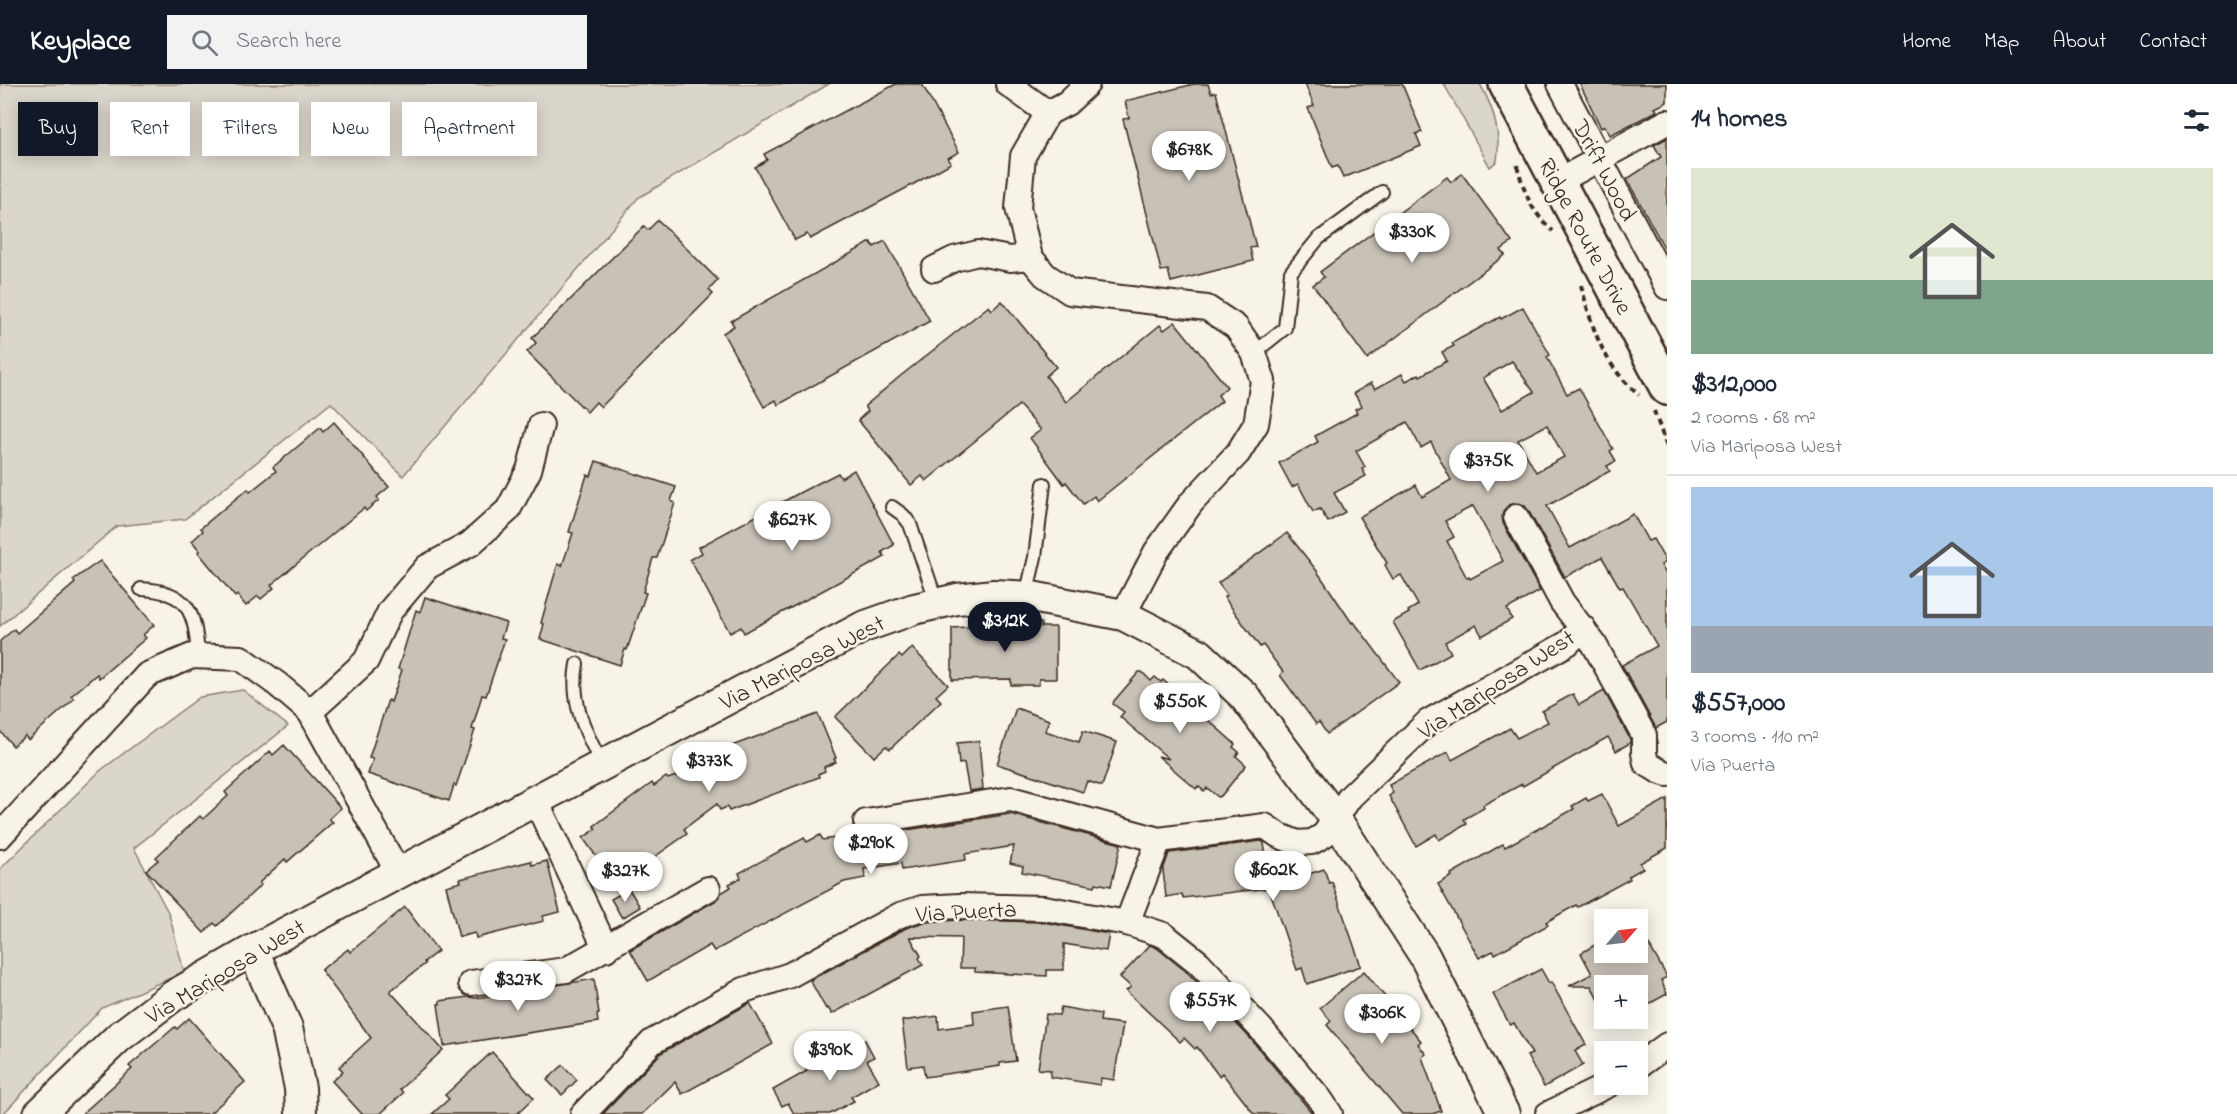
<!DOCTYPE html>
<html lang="en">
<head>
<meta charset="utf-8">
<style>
  body { margin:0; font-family:"Indie Flower",sans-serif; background:#f2f2f3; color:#1f2937; height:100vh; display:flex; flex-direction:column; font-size:22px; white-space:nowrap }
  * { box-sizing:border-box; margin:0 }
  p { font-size:20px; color:#747a83 }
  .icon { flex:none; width:33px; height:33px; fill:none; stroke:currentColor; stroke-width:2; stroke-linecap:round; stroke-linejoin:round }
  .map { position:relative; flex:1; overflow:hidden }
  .panel { display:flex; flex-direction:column; background:#fff; width:570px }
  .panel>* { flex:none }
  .guide { position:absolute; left:18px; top:18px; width:570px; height:54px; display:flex; gap:12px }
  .needle { width:39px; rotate:62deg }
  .tools { position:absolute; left:1594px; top:825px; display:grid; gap:12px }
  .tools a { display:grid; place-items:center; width:54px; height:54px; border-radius:0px; background:#fff; box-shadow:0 3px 15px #0003; font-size:30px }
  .price { position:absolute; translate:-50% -51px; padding:0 14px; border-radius:21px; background:#fff; color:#222; font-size:20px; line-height:39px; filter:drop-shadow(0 2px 3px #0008) }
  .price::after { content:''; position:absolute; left:50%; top:36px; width:18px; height:14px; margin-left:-9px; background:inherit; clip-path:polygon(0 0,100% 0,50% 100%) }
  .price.on { background:#111827; color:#fff }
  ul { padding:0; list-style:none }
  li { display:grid; align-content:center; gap:12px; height:318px; padding:0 24px }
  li+li { border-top:2px solid #e0e1e3 }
  li span { display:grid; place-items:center; height:186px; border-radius:0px; color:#555 }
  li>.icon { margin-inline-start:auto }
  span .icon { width:108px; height:108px; fill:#fffc; stroke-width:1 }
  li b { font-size:26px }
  h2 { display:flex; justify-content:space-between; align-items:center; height:72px; padding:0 24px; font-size:26px }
  .tag { padding:0 21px; border-radius:0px; background:#fff; box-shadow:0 3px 15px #0003; font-size:21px; line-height:54px }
  .tag.on { background:#111827; color:#fff }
  header { display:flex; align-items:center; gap:36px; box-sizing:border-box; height:84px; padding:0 30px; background:#111827; color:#fff }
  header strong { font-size:28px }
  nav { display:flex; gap:33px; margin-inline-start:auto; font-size:21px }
  .search { width:420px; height:54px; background:#f2f2f3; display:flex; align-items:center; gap:15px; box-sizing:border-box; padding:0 21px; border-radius:0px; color:#747a83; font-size:22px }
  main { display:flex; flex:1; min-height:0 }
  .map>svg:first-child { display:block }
</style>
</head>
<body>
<header>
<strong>Keyplace</strong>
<div class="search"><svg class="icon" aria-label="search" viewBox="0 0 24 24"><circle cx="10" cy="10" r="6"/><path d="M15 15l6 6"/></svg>Search here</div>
<nav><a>Home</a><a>Map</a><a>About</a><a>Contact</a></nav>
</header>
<main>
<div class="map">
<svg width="1667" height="1030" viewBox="0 0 1667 1030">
  <rect width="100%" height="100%" fill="#f7f3e8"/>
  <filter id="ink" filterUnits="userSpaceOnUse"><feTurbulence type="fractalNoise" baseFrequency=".0167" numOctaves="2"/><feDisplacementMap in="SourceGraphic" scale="12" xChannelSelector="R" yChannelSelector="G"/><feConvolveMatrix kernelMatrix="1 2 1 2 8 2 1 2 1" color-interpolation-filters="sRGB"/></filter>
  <g filter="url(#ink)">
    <g fill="#dbd6cb" stroke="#8b8074" stroke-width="1.5">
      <polygon points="0,0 829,0 638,114 403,392 331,319 185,435 117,442 0,542"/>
      <path d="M1444 0H1480C1494 24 1501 49 1497 77L1490 83Z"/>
      <polygon points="243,606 288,642 134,764 169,830 184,888 102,924 3,1030 0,1030 0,785 101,686 200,613"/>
    </g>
    <g fill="#c8c1b6" stroke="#3b2a1e" stroke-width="1.5" fill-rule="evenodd">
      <polygon points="896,0 922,0 959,68 948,74 951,79 912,101 810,155 807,150 795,156 755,83 767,76 764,70"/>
      <polygon points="1194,0 1208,0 1211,9 1216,8 1256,163 1250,164 1253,177 1171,198 1168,186 1161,187 1156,166 1123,35 1129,34 1125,17"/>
      <polygon points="1305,0 1402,0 1422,48 1416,50 1421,62 1343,94 1338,82 1332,84 1308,24 1314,22"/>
      <polygon points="1580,0 1667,0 1667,18 1655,24 1657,27 1610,51 1605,42 1601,44"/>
      <polygon points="1667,54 1667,169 1627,95 1661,73 1654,61"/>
      <polygon points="1462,90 1512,158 1501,166 1505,171 1367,275 1313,201 1324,193 1320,188 1447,93 1451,98"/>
      <polygon points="658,136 718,196 709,206 713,210 601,323 596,318 587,328 527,268 536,259 532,254 644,142 648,146"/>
      <polygon points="885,157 930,237 778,321 776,316 764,323 723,249 734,242 731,237 871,158 874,163"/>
      <polygon points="1002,217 1056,283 1046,292 1066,318 1160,241 1164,246 1175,238 1227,303 1218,311 1222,317 1097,417 1094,412 1083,420 1066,398 1064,400 1030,354 1041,346 1019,321 926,397 922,392 911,401 858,336 868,327 865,322 898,294 989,222 992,226"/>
      <path d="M1523 223 1550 271 1547 273 1567 310 1579 304 1613 365 1610 367 1616 377 1607 382 1610 387 1547 422 1570 464 1633 430 1648 457 1653 455 1666 478 1661 481 1667 492V638L1656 644 1622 581 1657 562 1623 503 1620 504 1602 473 1565 493 1528 426 1524 421 1517 419 1509 421 1504 426 1502 432 1503 439 1540 507 1507 525 1512 535 1482 552 1476 541 1445 558 1451 569 1420 586 1393 538 1409 529 1408 527 1418 521 1401 491 1393 495 1385 481 1387 479 1359 433 1416 401 1422 413 1451 396 1431 358 1421 364 1407 338 1356 367 1365 383 1362 385 1366 392 1334 409 1345 428 1328 438 1320 425 1313 428 1298 400 1292 403 1279 379 1318 358 1315 352 1357 329 1355 325 1362 322 1354 309 1371 299 1375 305 1402 290 1406 297 1419 290 1420 292 1447 277 1442 268 1454 262 1452 259 1500 233 1501 235ZM1512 277 1534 308 1502 326 1483 294ZM1547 341 1564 373 1536 388 1518 356ZM1473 422 1503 477 1470 495 1469 493 1467 494 1447 457 1454 453 1445 437Z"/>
      <polygon points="334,338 389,403 377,413 379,416 366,427 364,424 271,501 274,504 261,515 258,512 246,522 237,511 235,513 198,468 200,467 192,457 203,447 201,444 234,416 248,405 250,408 276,387 273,383 320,344 323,348"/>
      <polygon points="596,377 676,403 671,417 675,419 661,462 657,474 653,474 643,508 646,509 627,566 625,565 620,581 540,555 544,540 541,539 553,496 558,480 562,482 573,449 569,448 587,391 591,392"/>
      <polygon points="854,386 894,461 882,468 885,473 783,528 744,549 741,543 730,549 690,475 702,469 699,463 801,408 838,389 841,394"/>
      <polygon points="1287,449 1317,487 1352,539 1354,538 1399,598 1327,650 1319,638 1316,640 1280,591 1283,588 1263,561 1260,563 1249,548 1224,513 1227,511 1218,499"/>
      <polygon points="100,477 154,541 143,551 146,554 99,594 97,590 71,612 74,615 28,656 25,652 13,662 0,647 0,557 14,545 17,549 75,499 73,496"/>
      <polygon points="425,513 506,539 501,554 505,555 486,612 482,611 472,645 475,646 465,676 456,702 454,701 449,717 368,690 373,675 369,674 388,616 391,618 402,586 398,585 416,526 420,528"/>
      <polygon points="968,539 1041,539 1041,543 1056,543 1056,595 1039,595 1039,601 1011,601 1011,595 952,596 952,544 968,543"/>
      <polygon points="912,564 948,601 936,612 941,617 890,665 886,662 874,673 835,633 899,571 902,574"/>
      <polygon points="1139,588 1142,588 1151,597 1155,593 1161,598 1163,596 1235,660 1233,663 1239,668 1236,672 1246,681 1221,712 1218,713 1207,704 1204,707 1198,702 1196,705 1158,672 1169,675 1120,633 1124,628 1113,620 1114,617"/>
      <polygon points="1604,607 1630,655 1630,659 1616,667 1608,653 1523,702 1522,700 1483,721 1484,724 1464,735 1467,740 1439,756 1436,750 1416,762 1389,712 1393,709 1389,701 1448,668 1452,676 1510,644 1517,654 1548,638 1542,627 1573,610 1579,621"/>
      <polygon points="1016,624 1049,636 1045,647 1079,658 1083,647 1117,658 1102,702 1087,697 1083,708 997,680"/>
      <polygon points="818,630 836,674 834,675 836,678 824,683 825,687 818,690 819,693 729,727 727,723 720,726 717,720 684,745 687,750 616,800 583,754 596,745 594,742 652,699 654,702 666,693 668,695 703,682 701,677 709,674 707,671"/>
      <polygon points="979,657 983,705 969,707 964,679 959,680 957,659"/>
      <polygon points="284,661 341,724 329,735 333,738 287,778 285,775 259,799 261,801 217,842 214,839 204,849 146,786 158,776 156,773 200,732 203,735 228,712 225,708 255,681 270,667 273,671"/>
      <polygon points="1602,710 1619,742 1667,715 1667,764 1640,779 1643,784 1629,792 1630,795 1578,823 1576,821 1546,838 1548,841 1495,870 1493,867 1479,874 1438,800 1452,792 1451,790 1503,760 1505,763 1574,725 1572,722 1586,714 1588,717"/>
      <polygon points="1010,730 1121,760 1111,802 1096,799 1095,802 1022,788 1023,782 1010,779 1014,762 965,770 966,776 902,786 901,779 864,785 865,794 844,798 714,867 710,861 648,897 630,866 715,817 721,809 731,803 729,800 741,794 739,789 804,754 807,758 820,751 823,756 859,750 868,752"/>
      <polygon points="1261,757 1264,759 1270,803 1324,785 1329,799 1332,798 1361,882 1307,900 1302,884 1297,886 1269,804 1183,814 1182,810 1166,813 1163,786 1169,769"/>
      <polygon points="531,777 532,781 547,777 560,828 543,832 544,837 476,854 475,849 459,853 446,802 461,798 460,795"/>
      <polygon points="629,805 640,823 622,834 611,815"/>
      <polygon points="405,823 438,867 424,878 425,880 390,907 443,966 400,1005 403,1009 380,1030 362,1030 332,997 343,987 339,983 371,954 321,886 348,865 350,868"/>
      <polygon points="960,836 1043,838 1109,850 1106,867 1064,860 1064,886 1047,886 1047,892 975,888 975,884 960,884 961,854 910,853 921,872 919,874 923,881 832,930 828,924 826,925 810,896 906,844 925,838"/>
      <polygon points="1605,855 1605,868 1638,868 1638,864 1648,859 1667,893 1661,896 1667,910 1638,926 1638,902 1605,902 1605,926 1591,902 1569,902 1592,890 1581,869"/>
      <polygon points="1150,861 1157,864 1189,890 1250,954 1313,1030 1254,1030 1222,989 1219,992 1197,963 1195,965 1184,954 1180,958 1126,907 1131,903 1120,893"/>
      <polygon points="1541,885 1549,899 1551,898 1586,961 1575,967 1583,981 1544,1003 1527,972 1532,970 1514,939 1510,941 1493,910"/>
      <polygon points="1364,887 1421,957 1418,960 1426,970 1422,973 1441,1027 1432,1030 1402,1030 1327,941 1331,937 1320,924"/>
      <polygon points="594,895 599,930 597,930 598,938 444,962 438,920 440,920 440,917 468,913 476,914"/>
      <polygon points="750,919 773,960 682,1010 675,998 642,1030 603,1030 661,969"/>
      <polygon points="1008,922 1016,977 1000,979 1000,982 925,993 923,981 908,983 902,937 938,932 939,945 974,940 973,927"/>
      <polygon points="1061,923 1101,930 1100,937 1123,940 1114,996 1101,994 1100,1001 1050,993 1051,986 1038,985 1046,930 1059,931"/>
      <polygon points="189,934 245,998 209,1030 82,1030 132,985 129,982 175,943 177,945"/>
      <polygon points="865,956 874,973 867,976 879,997 851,1013 854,1017 830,1030 794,1030 788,1019 782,1022 773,1006 807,987 805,984 828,971 830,974"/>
      <polygon points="492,968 534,1014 517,1030 432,1030 449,1015 445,1011"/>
      <polygon points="563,981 577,996 562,1011 547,996"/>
    </g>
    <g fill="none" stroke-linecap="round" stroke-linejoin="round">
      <g stroke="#3b2a1e" stroke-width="16">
        <g id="service">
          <polyline points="1254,269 1285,244 1291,188 1318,155 1382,108"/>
          <polyline points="892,423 903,431 910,440 937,519"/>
          <path d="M141 505C189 507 195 528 198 572"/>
          <polyline points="1026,512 1035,473 1044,400"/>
          <path d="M577 580C570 618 585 648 602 680"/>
        </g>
      </g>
      <g stroke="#3b2a1e" stroke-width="28">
        <g id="minor">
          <polyline points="1008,0 1048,29 1067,19 1087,0"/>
          <polyline points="1560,0 1667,203"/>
          <polyline points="1048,29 1023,72 1018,124 1030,173 1045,191 1070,208 1207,224 1236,243 1254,269 1263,297 1256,340 1238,369 1191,419 1156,468 1123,531"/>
          <polyline points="1557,98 1667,38"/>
          <polyline points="934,185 954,175 978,169 1010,175 1030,173"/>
          <polyline points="1516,433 1562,518 1594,560 1644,651 1644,669 1646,679 1659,687 1667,690"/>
          <polyline points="310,628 366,577 390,527 427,483 470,460 508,426 529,386 541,341"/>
          <polyline points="536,717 606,865"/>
          <polyline points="866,738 1011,715 1159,756"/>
          <polyline points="0,752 147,591 192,572 241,574 277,600 310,628 399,790"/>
          <polyline points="1127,839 1159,756 1265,742 1278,751 1297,759 1312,758 1324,751 1350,713 1428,638 1568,559 1583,544"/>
          <polyline points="471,899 566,886 708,805"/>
          <polyline points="1638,982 1667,961"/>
          <polyline points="583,1030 652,958 744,906 790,891 900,831 922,824 960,822 1044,824 1127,839 1164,851 1199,879 1261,945 1320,1015 1330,1030"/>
          <polyline points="1548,1030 1610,1000"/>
        </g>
      </g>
      <g stroke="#3b2a1e" stroke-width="34">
        <g id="tertiary">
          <polyline points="253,866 287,944 300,1004 301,1030"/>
          <polyline points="39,1030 119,953 173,912 253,866 863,543 914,525 957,515 994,511 1032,513 1123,531 1199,570 1244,612 1335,734 1424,871 1504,1030"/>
        </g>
      </g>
      <g stroke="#3b2a1e" stroke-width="38">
        <polyline id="secondary" points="1506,0 1667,304"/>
      </g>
      <g stroke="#3b2a1e" stroke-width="4" stroke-dasharray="6 4.5" stroke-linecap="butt">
        <path d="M1517 81C1525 110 1530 126 1553 147"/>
        <path d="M1581 201C1593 246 1602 279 1639 311"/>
        <polyline points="1654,327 1667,363"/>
      </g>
      <use href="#service" stroke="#f7f3e8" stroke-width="12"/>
      <use href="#minor" stroke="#f7f3e8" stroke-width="24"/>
      <use href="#tertiary" stroke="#f7f3e8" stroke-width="30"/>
      <use href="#secondary" stroke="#f7f3e8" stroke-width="33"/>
    </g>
  </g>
  <g text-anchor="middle" stroke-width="5" stroke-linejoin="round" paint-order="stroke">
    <g font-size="24" fill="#3b2a1e" stroke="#f7f3e8">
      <text transform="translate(1605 86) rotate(62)" y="8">Drift Wood</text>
      <text transform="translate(1586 152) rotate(62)" y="8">Ridge Route Drive</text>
      <text transform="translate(802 578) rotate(-27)" y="8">Via Mariposa West</text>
      <text transform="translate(1496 600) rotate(-33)" y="8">Via Mariposa West</text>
      <text transform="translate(966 827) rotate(-3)" y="8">Via Puerta</text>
      <text transform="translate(225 887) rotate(-31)" y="8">Via Mariposa West</text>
    </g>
  </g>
</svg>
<div class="tools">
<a><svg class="needle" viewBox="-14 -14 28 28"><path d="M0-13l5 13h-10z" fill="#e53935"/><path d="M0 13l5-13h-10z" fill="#747a83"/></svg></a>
<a>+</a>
<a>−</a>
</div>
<b class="price" style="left:1189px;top:98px">$678K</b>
<b class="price" style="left:1412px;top:180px">$330K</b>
<b class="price" style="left:1488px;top:409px">$375K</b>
<b class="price" style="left:792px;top:468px">$627K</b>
<b class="price on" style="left:1005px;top:569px">$312K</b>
<b class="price" style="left:1180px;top:650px">$550K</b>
<b class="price" style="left:709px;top:709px">$373K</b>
<b class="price" style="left:871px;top:791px">$290K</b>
<b class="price" style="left:1273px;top:818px">$602K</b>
<b class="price" style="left:625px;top:819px">$327K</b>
<b class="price" style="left:518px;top:928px">$327K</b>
<b class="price" style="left:1210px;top:949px">$557K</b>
<b class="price" style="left:1382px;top:961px">$306K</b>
<b class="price" style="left:830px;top:998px">$390K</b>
<div class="guide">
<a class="tag on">Buy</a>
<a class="tag">Rent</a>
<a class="tag">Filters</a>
<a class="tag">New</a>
<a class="tag">Apartment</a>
</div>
</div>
<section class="panel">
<h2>14 homes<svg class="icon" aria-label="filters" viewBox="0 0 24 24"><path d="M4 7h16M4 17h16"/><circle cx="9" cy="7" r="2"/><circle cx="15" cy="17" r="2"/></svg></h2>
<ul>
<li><span style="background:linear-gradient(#dfe7d0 60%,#7fa58c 0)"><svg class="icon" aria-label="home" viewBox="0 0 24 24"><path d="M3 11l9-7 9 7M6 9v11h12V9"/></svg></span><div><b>$312,000</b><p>2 rooms · 68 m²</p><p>Via Mariposa West</p></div></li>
<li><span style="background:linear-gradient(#a9c7e8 75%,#9aa5b1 0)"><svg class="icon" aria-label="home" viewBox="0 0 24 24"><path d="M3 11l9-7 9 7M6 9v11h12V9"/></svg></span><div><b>$557,000</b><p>3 rooms · 110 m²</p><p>Via Puerta</p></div></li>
</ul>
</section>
</main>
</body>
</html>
